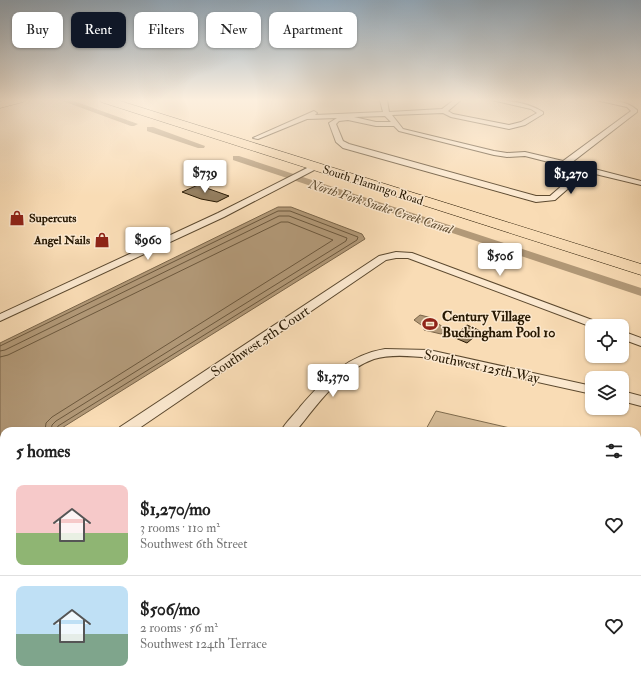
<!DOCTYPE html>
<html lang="en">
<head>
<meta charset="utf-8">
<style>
  body { margin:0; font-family:"IM FELL Double Pica",serif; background:#f6f6f6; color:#222; height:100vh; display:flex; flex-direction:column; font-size:15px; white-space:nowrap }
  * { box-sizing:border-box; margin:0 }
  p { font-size:13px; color:#767676 }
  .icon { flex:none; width:22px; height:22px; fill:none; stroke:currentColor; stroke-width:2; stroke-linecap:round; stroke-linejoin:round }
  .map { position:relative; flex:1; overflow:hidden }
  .side { position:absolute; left:0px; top:427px; width:641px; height:256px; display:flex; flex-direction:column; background:#fff; border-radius:12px 12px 0 0; box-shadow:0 1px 3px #0004 }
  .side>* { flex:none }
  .top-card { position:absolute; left:12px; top:12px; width:400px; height:36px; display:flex; gap:8px }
  .fabs { position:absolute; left:585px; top:319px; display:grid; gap:8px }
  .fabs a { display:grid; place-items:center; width:44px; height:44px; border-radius:8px; background:#fff; box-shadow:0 1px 3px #0004; font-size:20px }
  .price { position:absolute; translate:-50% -34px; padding:0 9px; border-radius:4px; background:#fff; color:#222; font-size:13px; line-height:26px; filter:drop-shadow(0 1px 2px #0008) }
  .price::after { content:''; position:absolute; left:50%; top:24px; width:12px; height:9px; margin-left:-6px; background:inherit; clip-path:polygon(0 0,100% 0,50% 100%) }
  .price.selected { background:#111827; color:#fff }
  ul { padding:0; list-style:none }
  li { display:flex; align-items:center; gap:12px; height:100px; padding:0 16px }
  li+li { border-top:1px solid #e0e0e0 }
  li span { display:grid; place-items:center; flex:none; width:112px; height:80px; border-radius:8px; color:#555 }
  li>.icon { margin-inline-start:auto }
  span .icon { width:48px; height:48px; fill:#fffc; stroke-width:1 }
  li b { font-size:17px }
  h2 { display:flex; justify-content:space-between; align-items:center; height:48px; padding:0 16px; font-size:17px }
  .chip { padding:0 14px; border-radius:8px; background:#fff; box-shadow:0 1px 3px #0004; font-size:14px; line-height:36px }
  .chip.selected { background:#111827; color:#fff }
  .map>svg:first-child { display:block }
</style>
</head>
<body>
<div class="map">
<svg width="641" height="683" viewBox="0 0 641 683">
  <rect width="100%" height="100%" fill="#f9dcb5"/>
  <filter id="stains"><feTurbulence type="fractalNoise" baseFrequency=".005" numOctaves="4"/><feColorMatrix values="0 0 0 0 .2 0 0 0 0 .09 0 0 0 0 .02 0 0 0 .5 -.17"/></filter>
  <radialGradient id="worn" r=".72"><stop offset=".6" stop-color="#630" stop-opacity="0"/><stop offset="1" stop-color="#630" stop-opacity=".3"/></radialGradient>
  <g fill="#d5bb97" stroke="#7e6a4c">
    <polygon points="436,411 523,431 425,431"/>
    <polygon points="637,457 641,458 641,683 280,683 282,679 637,679"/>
  </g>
  <g fill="#b29978" stroke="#7a6549">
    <polygon points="278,207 291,207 362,234 365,239 57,431 4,431 4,464 0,467 0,343"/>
    <polygon points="420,315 436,319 436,322 447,330 441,334 424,330 424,327 414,320"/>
    <polygon points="637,483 640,483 641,487 641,683 615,683 612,679 637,679"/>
  </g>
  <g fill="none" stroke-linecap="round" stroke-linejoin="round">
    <g stroke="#6c583d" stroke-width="1">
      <polyline points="0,346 278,211 290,211 358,237 357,240 58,426 56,431"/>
      <polyline points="0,351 5,350 279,216 289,216 347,238 346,241 56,421 52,425 51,431"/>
      <polyline points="0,357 8,355 281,222 288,222 333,240 52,417 46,423 45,431"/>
    </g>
    <g fill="#b29978" fill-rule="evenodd">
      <polygon points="60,100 71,100 138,124 134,126 131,126"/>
      <polygon points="147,127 153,127 205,146 204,148 198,148 147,131"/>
      <polygon points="233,156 239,156 641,288 641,296 233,160"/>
    </g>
  </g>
  <g fill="#947e5f" stroke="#271802">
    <polygon points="198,185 229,196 217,202 201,199 182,192"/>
    <polygon points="467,325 481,331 467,343 453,337"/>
  </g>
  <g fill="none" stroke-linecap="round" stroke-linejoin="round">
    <g stroke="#5c492f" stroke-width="2">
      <g id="minor">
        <path d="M380 100H387L389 112 442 109 454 100H461L448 111 453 114 509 125 521 122 537 113 531 109 492 100C509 100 529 103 543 112V114L525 125 509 129 451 117 443 113 392 115 403 129 494 151 507 153 525 152 563 161 631 111 627 107 596 100C610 100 626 100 637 110V112L571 163 641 181V185L587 172 555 200 536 202 343 148 336 142 329 123 337 118 307 119 258 139 253 138 314 111 317 113 315 115 383 112ZM385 116 391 122H376L354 117ZM348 120 376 126H394L399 131 494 155 507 157 525 156 580 170 550 196H536L349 144 343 141 336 124 339 121Z"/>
        <polygon points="313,165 319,165 320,167 224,217 0,321 0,314 218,213"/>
        <polygon points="396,252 412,253 603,324 605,326 592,326 592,327 408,258 396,258 386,260 135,431 118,431 120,427 379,256"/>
        <polygon points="622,331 641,338 641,346 622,339"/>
        <path d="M385 349 429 350 592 386V394L429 358C412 356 391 354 374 359 340 371 318 404 296 431H281C286 422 294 415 300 407 324 379 348 355 385 349Z"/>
        <polygon points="622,391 641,396 641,406 622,401"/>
        <polygon points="4,506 4,520 0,522 0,508"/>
        <polygon points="4,614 4,632 0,633 0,615"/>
      </g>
    </g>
    <g stroke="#271802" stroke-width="1">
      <g id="trunk">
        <polygon points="5,100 24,100 23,102 0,108 0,102"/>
        <polygon points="100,100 117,100 641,264 641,275 101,102"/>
      </g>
    </g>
    <use href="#minor" fill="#fbe8cf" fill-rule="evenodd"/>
    <use href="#trunk" fill="#f9dcb5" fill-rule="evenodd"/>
  </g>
  <linearGradient id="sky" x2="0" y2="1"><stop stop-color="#92a9bb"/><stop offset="0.51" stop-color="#fcefde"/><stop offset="1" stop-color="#fcefde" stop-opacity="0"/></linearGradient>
  <rect width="641" height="196" fill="url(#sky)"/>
  <defs>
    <g id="shop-bare" transform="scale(1.2)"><path d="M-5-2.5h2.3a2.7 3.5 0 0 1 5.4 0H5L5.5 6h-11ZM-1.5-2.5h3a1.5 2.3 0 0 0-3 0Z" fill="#8f2418" stroke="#fbe8cf" stroke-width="2.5" paint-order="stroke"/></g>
    <g id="stadium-bare" transform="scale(1.2)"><path d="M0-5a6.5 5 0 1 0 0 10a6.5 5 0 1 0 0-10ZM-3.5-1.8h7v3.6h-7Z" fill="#8f2418" stroke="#fbe8cf" stroke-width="2.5" paint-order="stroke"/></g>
  </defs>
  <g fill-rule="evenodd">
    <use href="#shop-bare" x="17" y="218"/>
    <use href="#shop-bare" x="102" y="240"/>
    <use href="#stadium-bare" x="430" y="324"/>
  </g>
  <g text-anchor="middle" stroke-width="3" stroke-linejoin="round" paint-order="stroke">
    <g font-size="12" fill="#271802" stroke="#fbe8cf">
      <text transform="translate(373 185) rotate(18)" y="4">South Flamingo Road</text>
    </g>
    <g font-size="12" font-weight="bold" fill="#271802" stroke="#fbe8cf" text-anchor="start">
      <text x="29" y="222">Supercuts</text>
      <text x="90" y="244" text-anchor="end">Angel Nails</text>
    </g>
    <g font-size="13" font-style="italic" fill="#5f4c31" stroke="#fbe8cf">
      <text transform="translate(381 206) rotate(18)" y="5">North Fork Snake Creek Canal</text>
    </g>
    <g font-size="14" font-weight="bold" fill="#271802" stroke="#fbe8cf" text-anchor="start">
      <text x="442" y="321">Century Village<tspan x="442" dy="16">Buckingham Pool 10</tspan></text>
    </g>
    <g font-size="14" fill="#271802" stroke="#fbe8cf">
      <text transform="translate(260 341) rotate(-34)" y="5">Southwest 5th Court</text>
      <text transform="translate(482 366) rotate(12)" y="5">Southwest 125th Way</text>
    </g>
  </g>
  <rect width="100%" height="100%" filter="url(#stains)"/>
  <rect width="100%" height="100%" fill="url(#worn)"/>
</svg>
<div class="fabs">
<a><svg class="icon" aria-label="locate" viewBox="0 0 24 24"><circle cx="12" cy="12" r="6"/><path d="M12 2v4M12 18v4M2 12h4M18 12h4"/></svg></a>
<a><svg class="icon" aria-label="layers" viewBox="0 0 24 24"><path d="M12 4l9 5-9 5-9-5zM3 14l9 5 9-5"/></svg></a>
</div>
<b class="price" style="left:205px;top:194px">$739</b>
<b class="price selected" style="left:571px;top:195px">$1,270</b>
<b class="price" style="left:148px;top:261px">$960</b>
<b class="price" style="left:500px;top:277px">$506</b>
<b class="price" style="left:333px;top:398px">$1,370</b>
<div class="top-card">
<a class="chip">Buy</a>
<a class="chip selected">Rent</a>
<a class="chip">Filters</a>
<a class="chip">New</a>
<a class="chip">Apartment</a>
</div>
<section class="side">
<h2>5 homes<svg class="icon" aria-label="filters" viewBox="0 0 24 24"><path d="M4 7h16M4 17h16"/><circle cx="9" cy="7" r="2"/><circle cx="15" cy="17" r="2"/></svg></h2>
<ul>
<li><span style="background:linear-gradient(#f6c9c9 60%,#8fb573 0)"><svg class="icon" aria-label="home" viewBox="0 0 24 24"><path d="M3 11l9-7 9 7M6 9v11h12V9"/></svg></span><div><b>$1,270/mo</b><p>3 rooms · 110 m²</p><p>Southwest 6th Street</p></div><svg class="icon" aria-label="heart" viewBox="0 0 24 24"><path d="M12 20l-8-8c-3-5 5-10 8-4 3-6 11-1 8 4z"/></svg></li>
<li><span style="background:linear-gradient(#bfe0f5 60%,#7fa58c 0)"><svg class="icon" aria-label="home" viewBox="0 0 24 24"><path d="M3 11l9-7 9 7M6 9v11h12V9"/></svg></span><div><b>$506/mo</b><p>2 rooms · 56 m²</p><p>Southwest 124th Terrace</p></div><svg class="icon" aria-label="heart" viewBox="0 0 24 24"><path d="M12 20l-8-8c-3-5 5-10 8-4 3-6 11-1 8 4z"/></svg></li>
</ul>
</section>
</div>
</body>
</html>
